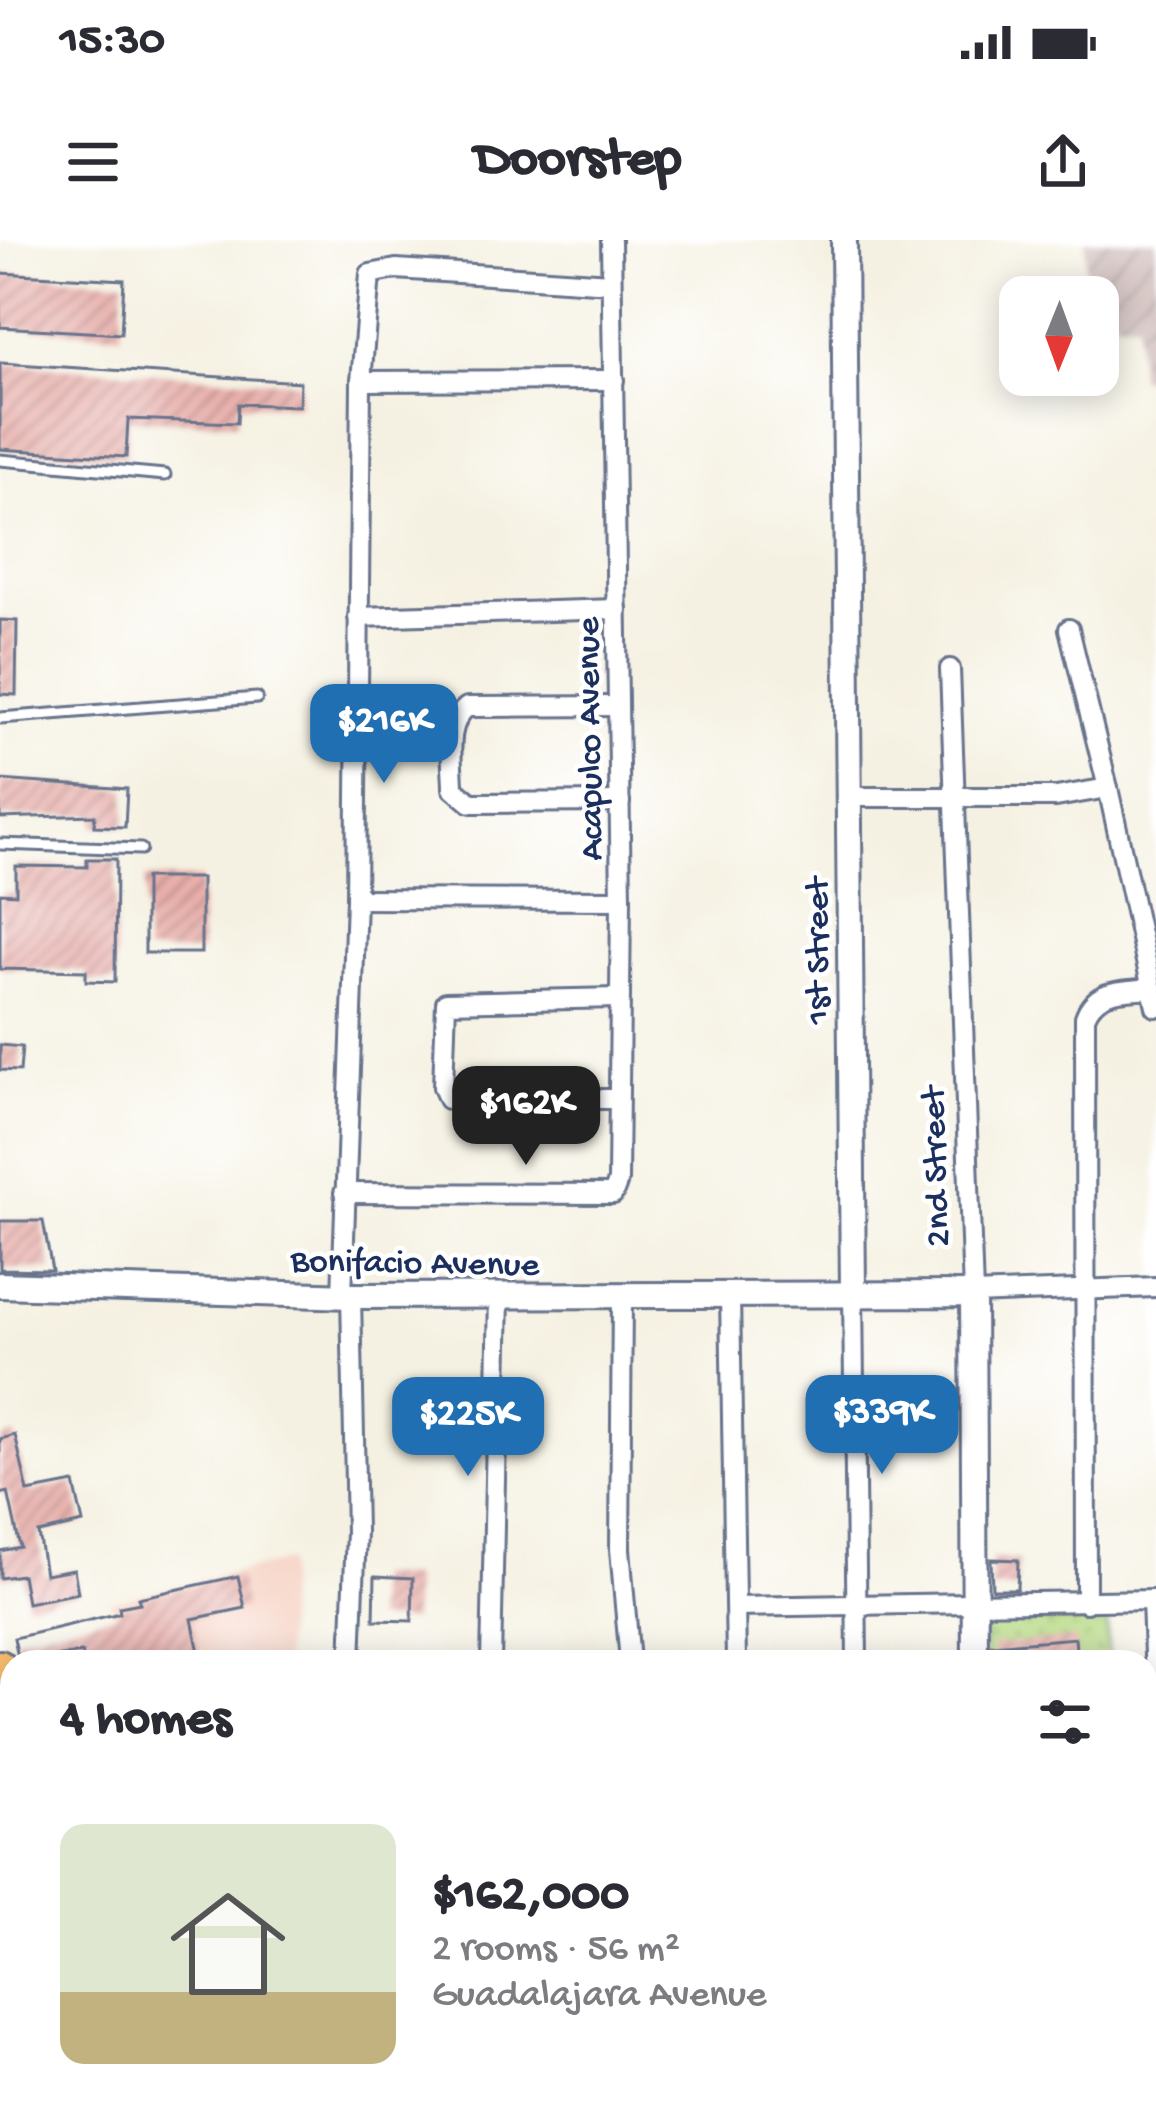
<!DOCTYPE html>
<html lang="en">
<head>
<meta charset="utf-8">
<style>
  body { margin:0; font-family:"Gochi Hand",sans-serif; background:#f7f7f7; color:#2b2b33; height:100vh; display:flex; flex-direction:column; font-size:45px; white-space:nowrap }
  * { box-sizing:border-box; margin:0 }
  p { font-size:39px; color:#7c7c81 }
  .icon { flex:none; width:66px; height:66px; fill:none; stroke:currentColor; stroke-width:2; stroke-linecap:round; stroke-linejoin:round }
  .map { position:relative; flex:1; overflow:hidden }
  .side { position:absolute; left:0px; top:1410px; width:1158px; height:468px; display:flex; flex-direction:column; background:#fff; border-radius:36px 36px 0 0; box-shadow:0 6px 30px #0003 }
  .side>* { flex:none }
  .needle { width:78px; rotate:181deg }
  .buttons { position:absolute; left:999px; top:36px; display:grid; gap:24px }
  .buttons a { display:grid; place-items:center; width:120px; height:120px; border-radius:24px; background:#fff; box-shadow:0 6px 30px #0003; font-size:60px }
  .price { position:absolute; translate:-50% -102px; padding:0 27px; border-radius:24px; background:#1f6fb2; color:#fff; font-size:39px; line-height:78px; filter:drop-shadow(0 3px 6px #0008) }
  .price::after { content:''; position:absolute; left:50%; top:72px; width:36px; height:27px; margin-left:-18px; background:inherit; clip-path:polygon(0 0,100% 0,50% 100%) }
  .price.active { background:#222; color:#fff }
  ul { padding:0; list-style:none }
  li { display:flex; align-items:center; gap:36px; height:300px; padding:0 60px }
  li+li { border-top:3px solid #e1e1e2 }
  li span { display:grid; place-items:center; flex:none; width:336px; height:240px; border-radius:24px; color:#555 }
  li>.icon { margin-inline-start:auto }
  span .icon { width:144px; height:144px; fill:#fffc; stroke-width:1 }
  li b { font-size:51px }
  h2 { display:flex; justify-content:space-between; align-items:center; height:144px; padding:0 60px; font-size:51px }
  .status { display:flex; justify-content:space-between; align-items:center; height:84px; padding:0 60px; background:#fff; direction:ltr }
  .status svg { height:33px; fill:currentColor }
  header { display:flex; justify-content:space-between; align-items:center; height:156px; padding:0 60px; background:#fff; font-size:54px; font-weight:700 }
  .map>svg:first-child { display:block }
</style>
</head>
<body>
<div class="status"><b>15:30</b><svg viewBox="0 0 49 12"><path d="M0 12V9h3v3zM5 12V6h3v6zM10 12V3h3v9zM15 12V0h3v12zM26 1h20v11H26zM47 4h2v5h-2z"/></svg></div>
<header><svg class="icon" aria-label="menu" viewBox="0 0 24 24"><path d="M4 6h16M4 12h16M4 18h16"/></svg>Doorstep<svg class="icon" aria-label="share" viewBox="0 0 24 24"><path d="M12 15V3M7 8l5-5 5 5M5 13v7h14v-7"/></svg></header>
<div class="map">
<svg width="1156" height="1878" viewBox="0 0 1156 1878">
  <defs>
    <pattern id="industrial-furrows" width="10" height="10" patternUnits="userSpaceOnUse" patternTransform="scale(3)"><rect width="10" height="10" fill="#d1bfbd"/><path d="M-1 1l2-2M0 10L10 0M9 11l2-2" fill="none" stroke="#b3a4a5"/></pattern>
    <pattern id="park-dots" width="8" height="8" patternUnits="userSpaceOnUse" patternTransform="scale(3)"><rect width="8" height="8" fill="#b5d981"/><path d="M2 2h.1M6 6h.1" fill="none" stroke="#9bbb72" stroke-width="1.8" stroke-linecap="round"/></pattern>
    <pattern id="building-hatch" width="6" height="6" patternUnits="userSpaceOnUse" patternTransform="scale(3)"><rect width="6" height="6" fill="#e8afaa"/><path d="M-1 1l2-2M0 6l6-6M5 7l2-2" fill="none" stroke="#bb8f8e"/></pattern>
  </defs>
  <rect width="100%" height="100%" fill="#fff"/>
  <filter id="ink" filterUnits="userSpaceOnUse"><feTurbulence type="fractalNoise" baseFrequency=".00833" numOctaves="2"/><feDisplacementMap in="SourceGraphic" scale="24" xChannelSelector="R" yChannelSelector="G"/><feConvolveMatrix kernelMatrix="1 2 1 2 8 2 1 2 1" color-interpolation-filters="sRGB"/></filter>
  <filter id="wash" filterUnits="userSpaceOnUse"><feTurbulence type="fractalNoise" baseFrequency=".004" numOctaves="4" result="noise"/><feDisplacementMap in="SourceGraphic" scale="48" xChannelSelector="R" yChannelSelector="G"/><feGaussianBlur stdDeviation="2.7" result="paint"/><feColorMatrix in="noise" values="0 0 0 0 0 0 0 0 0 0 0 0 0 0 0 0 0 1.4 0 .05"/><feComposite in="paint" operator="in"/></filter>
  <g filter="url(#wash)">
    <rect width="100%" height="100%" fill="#f5f1e2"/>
    <g fill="#f6d2c3">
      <polygon points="287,1321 284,1422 127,1422 111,1361"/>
      <polygon points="0,1718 12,1771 12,1866 33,1866 36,1878 0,1878"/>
    </g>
    <polygon fill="url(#industrial-furrows)" points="1085,0 1156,0 1156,137 1138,138 1137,81 1098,81 1098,57 1086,57"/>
    <polygon fill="url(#park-dots)" stroke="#688470" stroke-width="3" points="1107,1379 1108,1422 984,1422 984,1383"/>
    <g id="blocks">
      <g fill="url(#building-hatch)">
        <polygon points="0,33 124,40 121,94 0,87"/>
        <polygon points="0,123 300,142 299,166 238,164 237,183 128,179 126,217 0,209"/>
        <polygon points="0,380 17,381 16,455 0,454"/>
        <polygon points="0,540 127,549 125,587 94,586 95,575 0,578"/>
        <polygon points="87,619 116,619 115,742 86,741 86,731 0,729 0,653 16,654 16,626 87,627"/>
        <rect x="145" y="638" width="56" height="75"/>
        <polygon points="0,805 22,807 20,831 0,830"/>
        <polygon points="0,981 43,981 52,1030 0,1029"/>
        <polygon points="15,1195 28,1252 74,1243 83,1283 38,1293 45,1334 74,1329 78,1353 27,1363 22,1335 0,1338 0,1311 20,1307 8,1252 0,1254 0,1199"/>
        <polygon points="991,1319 1018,1320 1017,1349 992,1349"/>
        <polygon points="238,1336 245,1368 192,1379 201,1422 84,1422 82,1413 19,1422 14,1398 120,1373 119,1367 140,1363 138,1358"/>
        <polygon points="375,1336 413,1338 412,1381 374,1380"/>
        <polygon points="1075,1398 1077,1422 994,1422 992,1405"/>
      </g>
    </g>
  </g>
  <g filter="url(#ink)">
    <use href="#blocks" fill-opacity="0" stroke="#67738c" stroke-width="3"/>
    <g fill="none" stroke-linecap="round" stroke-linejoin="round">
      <g stroke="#67738c" stroke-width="15">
        <g id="service">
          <polyline points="0,220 165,235"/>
          <polyline points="0,478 257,458"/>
          <polyline points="0,604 141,609"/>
          <polyline points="1,1878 47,1869"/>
          <polyline points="306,1878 306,1866"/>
        </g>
      </g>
      <g stroke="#67738c" stroke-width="24">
        <g id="minor">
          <polyline points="361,141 614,140"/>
          <polyline points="358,377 617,369"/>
          <polyline points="1069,389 1108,548"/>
          <polyline points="950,429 973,1054 1156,1047"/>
          <path d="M618 466 467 467C444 485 453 521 453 548L471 563 620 562"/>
          <polyline points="849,557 1056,557 1108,548 1156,767"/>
          <polyline points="356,659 621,660"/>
          <polyline points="617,859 448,859 443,847 446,762 618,758"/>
          <polyline points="344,953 613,954 618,941 621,660 611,0"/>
          <polyline points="853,1052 857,1422"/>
          <polyline points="342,1055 356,659 361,141 370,34 396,29 611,43"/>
          <polyline points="730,1055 736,1422"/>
          <polyline points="351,1056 356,1291 351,1422"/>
          <polyline points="622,1058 620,1309 630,1422"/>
          <polyline points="1152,1360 1156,1471"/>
          <path d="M1086 1363 1085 777C1096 747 1125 751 1152 748"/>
          <polyline points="736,1367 1156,1360"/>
          <polyline points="491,1422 499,1057"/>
          <polyline points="1146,1761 1156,1758"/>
          <polyline points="862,1866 863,1878"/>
          <polyline points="342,1878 342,1866"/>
          <polyline points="483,1878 483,1866"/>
          <polyline points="621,1878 621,1866"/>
        </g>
      </g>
      <g stroke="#67738c" stroke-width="30">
        <g id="tertiary">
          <polyline points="844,0 853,1052"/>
          <polyline points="0,1045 351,1056 973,1054 975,1422"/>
          <polyline points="979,1866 979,1878"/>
        </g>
      </g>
      <g stroke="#67738c" stroke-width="36">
        <g id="primary">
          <polyline points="0,1426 12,1481"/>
          <polyline points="0,1590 12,1653"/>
          <polyline points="52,1866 54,1878"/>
          <polyline points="84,1866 87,1878"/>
        </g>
      </g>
      <use href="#service" stroke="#fff" stroke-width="9"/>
      <use href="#minor" stroke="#fff" stroke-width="18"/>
      <use href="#tertiary" stroke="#fff" stroke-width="24"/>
      <use href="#primary" stroke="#f9be6d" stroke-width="30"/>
    </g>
  </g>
  <g text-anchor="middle" stroke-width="9" stroke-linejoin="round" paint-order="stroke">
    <g font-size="36" fill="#1b2f5e" stroke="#fff">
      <text transform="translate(586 499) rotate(-91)" y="13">Acapulco Avenue</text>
      <text transform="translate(814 711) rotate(-90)" y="13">1st Street</text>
      <text transform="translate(932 927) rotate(-92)" y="13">2nd Street</text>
      <text transform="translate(415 1019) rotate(1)" y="13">Bonifacio Avenue</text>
    </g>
  </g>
</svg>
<div class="buttons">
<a><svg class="needle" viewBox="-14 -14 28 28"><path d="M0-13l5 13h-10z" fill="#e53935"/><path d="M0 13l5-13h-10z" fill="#7c7c81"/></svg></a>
</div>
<b class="price" style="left:384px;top:546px">$216K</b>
<b class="price active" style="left:526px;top:928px">$162K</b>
<b class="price" style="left:882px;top:1237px">$339K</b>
<b class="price" style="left:468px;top:1239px">$225K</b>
<section class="side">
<h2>4 homes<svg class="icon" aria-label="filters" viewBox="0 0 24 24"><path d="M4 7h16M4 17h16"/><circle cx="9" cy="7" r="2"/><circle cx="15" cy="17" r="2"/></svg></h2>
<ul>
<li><span style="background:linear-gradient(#dfe7d0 70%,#c2b280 0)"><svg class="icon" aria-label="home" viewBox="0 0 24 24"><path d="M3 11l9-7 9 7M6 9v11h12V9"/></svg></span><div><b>$162,000</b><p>2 rooms · 56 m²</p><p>Guadalajara Avenue</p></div></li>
</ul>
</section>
</div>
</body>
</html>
